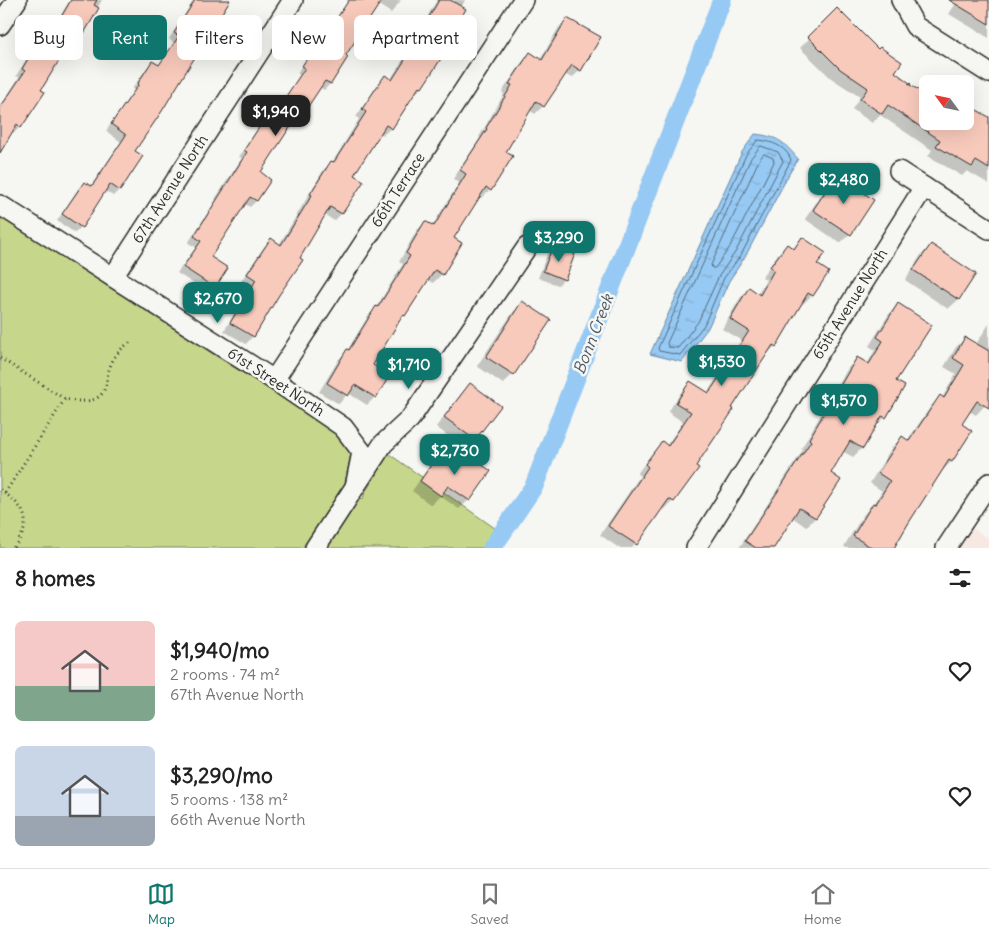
<!DOCTYPE html>
<html lang="en">
<head>
<meta charset="utf-8">
<style>
  body { margin:0; font-family:Delius,sans-serif; background:#f2f2f2; color:#222; height:100vh; display:flex; flex-direction:column; font-size:19px; white-space:nowrap }
  * { box-sizing:border-box; margin:0 }
  p { font-size:16px; color:#767676 }
  .icon { flex:none; width:28px; height:28px; fill:none; stroke:currentColor; stroke-width:2; stroke-linecap:round; stroke-linejoin:round }
  .map { position:relative; height:548px; overflow:hidden }
  .sheet { display:flex; flex-direction:column; background:#fff; flex:1 }
  .sheet>* { flex:none }
  .guide { position:absolute; left:15px; top:15px; width:500px; height:45px; display:flex; gap:10px }
  .needle { width:32px; rotate:303deg }
  .controls { position:absolute; left:919px; top:75px; display:grid; gap:10px }
  .controls a { display:grid; place-items:center; width:55px; height:55px; border-radius:8px; background:#fff; box-shadow:0 5px 20px #0002; font-size:25px }
  .price { position:absolute; translate:-50% -42px; padding:0 11px; border-radius:10px; background:#0f766e; color:#fff; font-size:16px; line-height:32px; filter:drop-shadow(0 1px 2px #0008) }
  .price::after { content:''; position:absolute; left:50%; top:30px; width:15px; height:11px; margin-left:-8px; background:inherit; clip-path:polygon(0 0,100% 0,50% 100%) }
  .price.active { background:#222; color:#fff }
  ul { padding:0; list-style:none }
  li { display:flex; align-items:center; gap:15px; height:125px; padding:0 15px }
  li span { display:grid; place-items:center; flex:none; width:140px; height:100px; border-radius:8px; color:#555 }
  li>.icon { margin-inline-start:auto }
  span .icon { width:60px; height:60px; fill:#fffc; stroke-width:1 }
  li b { font-size:21px }
  h2 { display:flex; justify-content:space-between; align-items:center; height:60px; padding:0 15px; font-size:21px }
  .pill { padding:0 18px; border-radius:8px; background:#fff; box-shadow:0 5px 20px #0002; font-size:18px; line-height:45px }
  .pill.active { background:#0f766e; color:#fff }
  .tabs { display:flex; justify-content:space-around; align-items:center; height:70px; border-top:1px solid #e0e0e0; background:#fff; font-size:14px; color:#767676 }
  .tabs a { display:grid; justify-items:center; gap:2px }
  .tabs .active { color:#0f766e }
  .map>svg:first-child { display:block }
</style>
</head>
<body>
<div class="map">
<svg width="989" height="548" viewBox="0 0 989 548">
  <defs>
    <pattern id="water-ripples" width="26" height="14" patternUnits="userSpaceOnUse" patternTransform="scale(1.25)"><rect width="26" height="14" fill="#96c9f3"/><path d="M2 4q2-2 4 0t4 0M15 11q2-2 4 0t4 0" fill="none" stroke="#81add0"/></pattern>
  </defs>
  <rect width="100%" height="100%" fill="#f6f6f2"/>
  <filter id="ink" filterUnits="userSpaceOnUse"><feTurbulence type="fractalNoise" baseFrequency=".02" numOctaves="2"/><feDisplacementMap in="SourceGraphic" scale="10" xChannelSelector="R" yChannelSelector="G"/><feConvolveMatrix kernelMatrix="1 2 1 2 8 2 1 2 1" color-interpolation-filters="sRGB"/></filter>
  <g filter="url(#ink)">
    <polygon fill="#f7e9e2" points="972,528 989,539 989,548 959,548"/>
    <g fill="#c6d78c" stroke="#78815c">
      <polygon points="0,217 269,388 336,433 351,453 345,483 302,548 0,548"/>
      <polygon points="389,454 499,531 488,548 328,548 360,498 363,499 365,492"/>
    </g>
    <path fill="url(#water-ripples)" stroke="#6b8aa3" d="M755 134C779 137 783 141 798 159L789 174 745 257 729 281 708 328 682 362 650 354 742 152Z"/>
    <g fill="#0003">
      <polygon points="70,0 102,0 76,44 70,50 65,47 40,90 20,127 14,133 11,131 0,150 0,107 19,77 16,76 35,45 41,39 45,41"/>
      <polygon points="194,0 229,0 133,151 119,190 113,196 105,191 81,227 75,233 57,221 78,189 84,183 90,187 121,142 106,131 134,90 132,89 146,69 152,62 158,66 174,43 169,39"/>
      <polygon points="351,0 401,0 391,13 377,4 344,56 347,57 330,84 324,90 320,87 294,125 288,132 286,131 259,173 256,201 250,207 244,203 209,257 214,287 208,293 177,273 196,247 188,243 216,200 215,199 242,158 239,157 260,125 266,119 269,121 300,75 297,73 314,46 321,41 343,9"/>
      <polygon points="437,0 465,0 421,88 414,95 413,94 391,128 383,135 379,132 352,176 362,182 341,214 334,221 324,214 253,336 246,344 224,331 250,287 241,281 264,247 271,240 279,245 324,169 332,163 359,119 356,117 378,84 385,77 390,80 418,37 416,36"/>
      <polygon points="958,0 989,0 989,38 949,14"/>
      <polygon points="837,10 893,73 924,94 928,89 928,121 965,121 965,104 989,119 989,184 967,171 962,176 928,156 932,150 880,115 872,123 852,109 860,97 831,78 800,48"/>
      <polygon points="567,19 580,70 572,78 564,74 543,106 535,114 529,110 504,152 511,157 490,190 481,198 478,196 452,238 460,243 442,274 433,283 428,279 404,316 397,323 372,365 375,397 367,405 348,393 339,404 319,392 339,359 347,351 368,316 375,309 403,264 399,262 417,230 426,222 432,226 459,183 453,179 480,138 479,137 504,94 502,92 522,62 530,54 540,60 559,27"/>
      <polygon points="837,176 850,234 840,243 805,219 828,185"/>
      <polygon points="803,238 816,265 812,295 803,304 801,303 775,346 766,355 673,501 664,510 661,508 632,548 619,548 600,535 640,476 637,474 653,452 662,443 666,446 683,422 668,412 682,391 691,382 707,393 741,340 722,329 740,298 749,289 757,294 766,280 762,277 778,254 787,245 793,249"/>
      <polygon points="931,246 974,274 958,300 948,309 905,280 921,255"/>
      <polygon points="553,247 564,279 558,285 538,278 547,254"/>
      <polygon points="523,303 549,320 513,374 503,384 477,366 513,312"/>
      <polygon points="898,305 895,381 885,417 876,426 875,425 862,448 853,457 842,451 829,474 839,480 815,518 806,527 792,517 772,548 739,548 803,450 801,449 848,368 857,359 867,364 875,350 869,346 889,314"/>
      <polygon points="989,324 989,401 976,415 969,411 960,424 971,431 951,462 942,471 892,548 846,548 844,546 864,514 873,504 882,491 870,483 892,447 902,438 907,441 931,406 941,397 942,398 956,374 944,367 956,347 966,338 976,344"/>
      <polygon points="470,385 499,406 474,439 464,448 436,427 461,394"/>
      <polygon points="442,453 461,466 470,457 469,500 459,509 440,496 431,505 412,491 432,462"/>
    </g>
    <g fill="none" stroke-linecap="round" stroke-linejoin="round">
      <g stroke="#566a7b" stroke-width="1">
        <path d="M758 140C772 141 787 147 791 160L741 255 724 278 704 325 680 355 659 351 658 348 746 155Z"/>
        <polygon points="761,146 778,152 783,161 736,251 719,276 698,322 678,348 668,347 667,343 751,158"/>
        <polygon points="764,154 773,158 774,162 730,247 715,268 712,268 711,265 758,162"/>
      </g>
      <polyline stroke="#96c9f3" stroke-width="19" points="492,548 534,486 722,0"/>
    </g>
    <g fill="#f8cabc" stroke="#2b2b2b">
      <polygon points="71,0 97,0 94,5 99,8 77,45 71,41 41,90 45,92 21,128 17,124 0,153 0,108 25,71 22,69 41,37 47,41"/>
      <polygon points="195,0 230,0 162,111 135,151 143,156 120,191 110,184 82,228 62,214 84,182 92,186 126,135 111,124 139,84 138,83 152,61 159,65 179,36 174,33"/>
      <polygon points="349,0 382,0 346,55 348,57 331,84 325,81 295,126 292,124 261,172 271,180 257,201 250,197 211,257 228,268 215,288 183,267 201,241 194,236 247,152 244,150 266,117 270,120 305,68 302,66 320,39 322,40"/>
      <polygon points="439,0 450,0 466,9 441,52 444,54 422,88 419,87 392,129 386,125 354,175 364,181 342,214 330,207 300,258 303,260 279,295 254,337 230,323 256,280 247,274 271,238 281,245 312,195 310,194 331,161 334,162 366,112 362,109 385,75 392,80 424,30 422,29"/>
      <polygon points="949,0 989,0 989,24"/>
      <polygon points="837,8 878,49 880,47 902,62 895,72 911,84 908,84 928,95 928,121 967,121 975,109 989,117 989,169 976,161 972,167 936,146 940,140 888,105 882,114 860,99 868,88 840,69 808,37"/>
      <polygon points="567,18 601,37 581,71 572,65 544,107 536,101 506,152 513,156 491,191 486,187 454,238 462,243 443,275 435,270 405,316 403,315 373,365 390,375 376,398 355,385 348,396 327,383 347,349 349,350 376,306 378,307 410,256 406,253 425,221 434,226 466,174 460,170 487,129 486,128 512,85 509,84 530,52 542,60"/>
      <polygon points="837,174 874,200 851,235 813,210"/>
      <polygon points="802,237 826,253 817,264 829,272 813,296 808,293 776,347 773,345 732,408 734,409 696,466 699,468 674,502 669,499 637,545 608,526 648,467 645,464 662,441 668,446 691,412 676,403 690,381 709,393 749,331 730,319 749,287 760,295 774,270 770,267 787,244 794,249"/>
      <polygon points="931,244 976,274 959,300 913,270"/>
      <polygon points="553,246 575,254 565,280 543,271"/>
      <polygon points="522,301 551,320 514,375 486,357"/>
      <polygon points="898,303 932,325 896,381 905,386 886,418 882,416 863,449 850,441 831,473 841,480 816,518 799,508 774,548 756,548 745,541 811,441 809,439 857,357 869,364 883,341 877,337"/>
      <polygon points="965,337 989,351 989,408 977,401 962,424 972,431 952,462 949,460 908,524 894,548 872,548 853,536 873,503 876,504 890,481 878,473 902,436 909,441 940,395 944,398 964,365 953,358"/>
      <polygon points="470,383 501,406 475,440 444,417"/>
      <polygon points="441,451 462,466 469,456 491,471 470,501 448,486 441,496 420,481"/>
    </g>
    <g fill="none" stroke-linecap="round" stroke-linejoin="round">
      <g stroke="#2b2b2b" stroke-width="22">
        <g id="street">
          <polyline points="901,0 915,26 989,73"/>
          <polyline points="0,25 17,0"/>
          <polyline points="899,171 989,229"/>
          <polyline points="0,205 274,380 343,427 362,452 355,487"/>
          <polyline points="113,277 293,0"/>
          <polyline points="274,380 523,0"/>
          <polyline points="315,548 383,444 410,419 527,247"/>
          <polyline points="696,548 924,187"/>
          <polyline points="946,548 989,483"/>
        </g>
      </g>
      <g stroke="#2b2b2b" stroke-width="3" stroke-dasharray="1 4" stroke-linecap="butt">
        <path d="M0 358 65 399C78 402 98 404 104 390 107 383 107 374 110 367 114 355 122 347 133 341"/>
        <path d="M0 490C25 506 35 522 13 548"/>
        <polyline points="5,493 65,399"/>
      </g>
      <use href="#street" stroke="#f6f6f2" stroke-width="19"/>
    </g>
  </g>
  <g text-anchor="middle" stroke-width="5" stroke-linejoin="round" paint-order="stroke">
    <g font-size="15" fill="#2b2b2b" stroke="#f6f6f2">
      <text transform="translate(170 189) rotate(-57)" y="5">67th Avenue North</text>
      <text transform="translate(398 190) rotate(-57)" y="5">66th Terrace</text>
      <text transform="translate(850 304) rotate(-58)" y="5">65th Avenue North</text>
      <text transform="translate(276 382) rotate(33)" y="5">61st Street North</text>
    </g>
    <g font-size="16" font-style="italic" fill="#4b5a67" stroke="#f6f6f2">
      <text transform="translate(593 334) rotate(-69)" y="6">Bonn Creek</text>
    </g>
  </g>
</svg>
<div class="controls">
<a><svg class="needle" viewBox="-14 -14 28 28"><path d="M0-13l5 13h-10z" fill="#e53935"/><path d="M0 13l5-13h-10z" fill="#767676"/></svg></a>
</div>
<b class="price active" style="left:276px;top:137px">$1,940</b>
<b class="price" style="left:844px;top:205px">$2,480</b>
<b class="price" style="left:559px;top:263px">$3,290</b>
<b class="price" style="left:218px;top:324px">$2,670</b>
<b class="price" style="left:722px;top:387px">$1,530</b>
<b class="price" style="left:409px;top:390px">$1,710</b>
<b class="price" style="left:844px;top:426px">$1,570</b>
<b class="price" style="left:455px;top:476px">$2,730</b>
<div class="guide">
<a class="pill">Buy</a>
<a class="pill active">Rent</a>
<a class="pill">Filters</a>
<a class="pill">New</a>
<a class="pill">Apartment</a>
</div>
</div>
<section class="sheet">
<h2>8 homes<svg class="icon" aria-label="filters" viewBox="0 0 24 24"><path d="M4 7h16M4 17h16"/><circle cx="9" cy="7" r="2"/><circle cx="15" cy="17" r="2"/></svg></h2>
<ul>
<li><span style="background:linear-gradient(#f6c9c9 65%,#7fa58c 0)"><svg class="icon" aria-label="home" viewBox="0 0 24 24"><path d="M3 11l9-7 9 7M6 9v11h12V9"/></svg></span><div><b>$1,940/mo</b><p>2 rooms · 74 m²</p><p>67th Avenue North</p></div><svg class="icon" aria-label="heart" viewBox="0 0 24 24"><path d="M12 20l-8-8c-3-5 5-10 8-4 3-6 11-1 8 4z"/></svg></li>
<li><span style="background:linear-gradient(#c9d6e8 70%,#9aa5b1 0)"><svg class="icon" aria-label="home" viewBox="0 0 24 24"><path d="M3 11l9-7 9 7M6 9v11h12V9"/></svg></span><div><b>$3,290/mo</b><p>5 rooms · 138 m²</p><p>66th Avenue North</p></div><svg class="icon" aria-label="heart" viewBox="0 0 24 24"><path d="M12 20l-8-8c-3-5 5-10 8-4 3-6 11-1 8 4z"/></svg></li>
</ul>
</section>
<nav class="tabs">
<a class="active"><svg class="icon" aria-label="map" viewBox="0 0 24 24"><path d="M3 6l6-2 6 2 6-2v14l-6 2-6-2-6 2zM9 4v14M15 6v14"/></svg>Map</a>
<a><svg class="icon" aria-label="saved" viewBox="0 0 24 24"><path d="M7 4h10v16l-5-4-5 4z"/></svg>Saved</a>
<a><svg class="icon" aria-label="home" viewBox="0 0 24 24"><path d="M3 11l9-7 9 7M6 9v11h12V9"/></svg>Home</a>
</nav>
</body>
</html>
